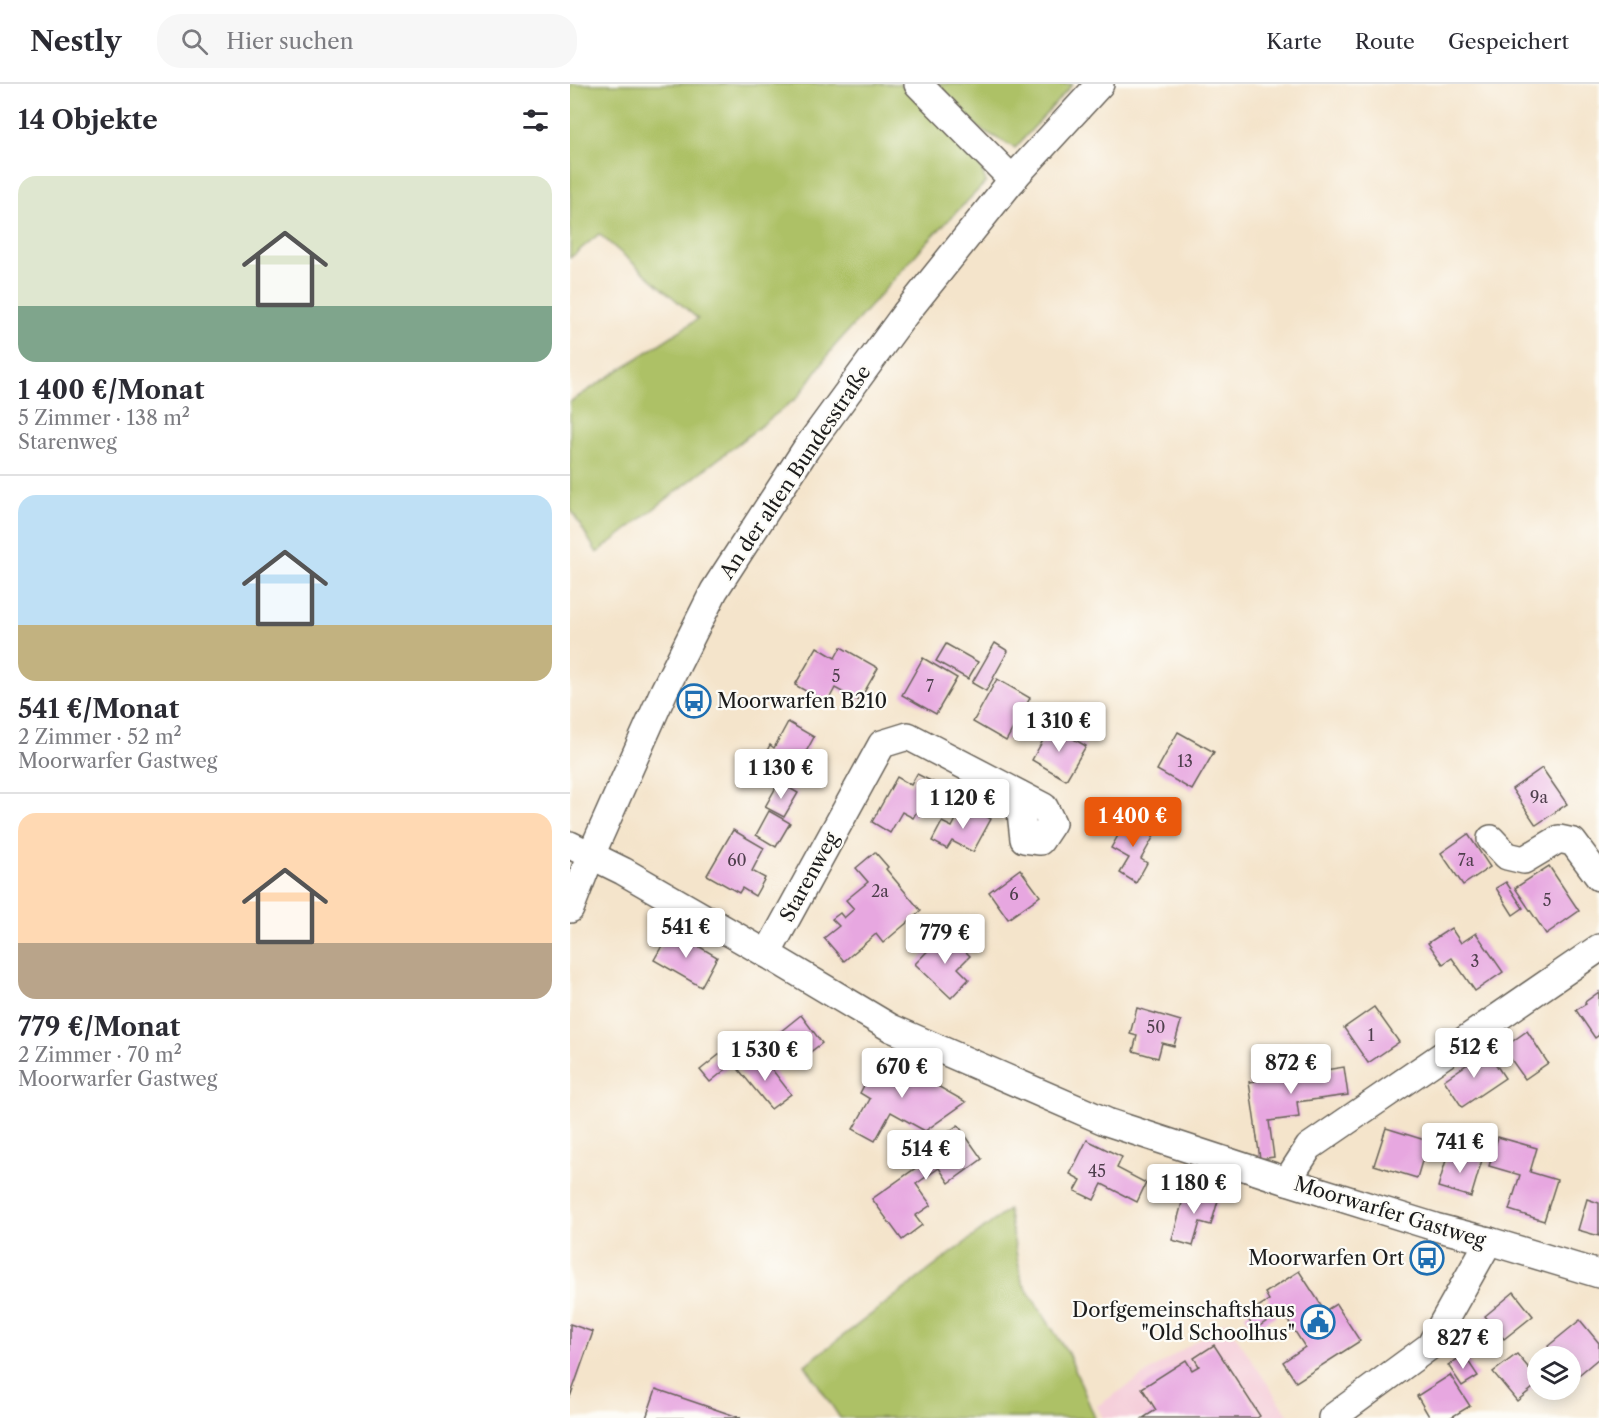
<!DOCTYPE html>
<html lang="de">
<head>
<meta charset="utf-8">
<style>
  body { margin:0; font-family:"Libre Caslon Text",serif; background:#f7f7f7; color:#2b2b33; height:100vh; display:flex; flex-direction:column; font-size:22px; white-space:nowrap }
  * { box-sizing:border-box; margin:0 }
  p { font-size:20px; color:#7c7c81 }
  .icon { flex:none; width:33px; height:33px; fill:none; stroke:currentColor; stroke-width:2; stroke-linecap:round; stroke-linejoin:round }
  .map { position:relative; flex:1; overflow:hidden }
  .sheet { display:flex; flex-direction:column; background:#fff; width:570px }
  .sheet>* { flex:none }
  .buttons { position:absolute; left:957px; top:1262px; display:grid; gap:12px }
  .buttons a { display:grid; place-items:center; width:54px; height:54px; border-radius:50%; background:#fff; box-shadow:0 3px 15px #0003; font-size:30px }
  .price { position:absolute; translate:-50% -51px; padding:0 14px; border-radius:6px; background:#fff; color:#222; font-size:20px; line-height:39px; filter:drop-shadow(0 2px 3px #0008) }
  .price::after { content:''; position:absolute; left:50%; top:36px; width:18px; height:14px; margin-left:-9px; background:inherit; clip-path:polygon(0 0,100% 0,50% 100%) }
  .price.on { background:#ea580c; color:#fff }
  ul { padding:0; list-style:none }
  li { display:grid; align-content:center; gap:12px; height:318px; padding:0 18px }
  li+li { border-top:2px solid #e1e1e2 }
  li span { display:grid; place-items:center; height:186px; border-radius:18px; color:#555 }
  li>.icon { margin-inline-start:auto }
  span .icon { width:108px; height:108px; fill:#fffc; stroke-width:1 }
  li b { font-size:26px }
  h2 { display:flex; justify-content:space-between; align-items:center; height:72px; padding:0 18px; font-size:26px }
  header { display:flex; align-items:center; gap:36px; box-sizing:border-box; height:84px; padding:0 30px; background:#fff; border-bottom:2px solid #e1e1e2 }
  header strong { font-size:28px }
  nav { display:flex; gap:33px; margin-inline-start:auto; font-size:21px }
  .search { width:420px; height:54px; background:#f7f7f7; display:flex; align-items:center; gap:15px; box-sizing:border-box; padding:0 21px; border-radius:24px; color:#7c7c81; font-size:22px }
  main { display:flex; flex:1; min-height:0 }
  .map>svg:first-child { display:block }
</style>
</head>
<body>
<header>
<strong>Nestly</strong>
<div class="search"><svg class="icon" aria-label="search" viewBox="0 0 24 24"><circle cx="10" cy="10" r="6"/><path d="M15 15l6 6"/></svg>Hier suchen</div>
<nav><a>Karte</a><a>Route</a><a>Gespeichert</a></nav>
</header>
<main>
<section class="sheet">
<h2>14 Objekte<svg class="icon" aria-label="filters" viewBox="0 0 24 24"><path d="M4 7h16M4 17h16"/><circle cx="9" cy="7" r="2"/><circle cx="15" cy="17" r="2"/></svg></h2>
<ul>
<li><span style="background:linear-gradient(#dfe7d0 70%,#7fa58c 0)"><svg class="icon" aria-label="home" viewBox="0 0 24 24"><path d="M3 11l9-7 9 7M6 9v11h12V9"/></svg></span><div><b>1 400 €/Monat</b><p>5 Zimmer · 138 m²</p><p>Starenweg</p></div></li>
<li><span style="background:linear-gradient(#bfe0f5 70%,#c2b280 0)"><svg class="icon" aria-label="home" viewBox="0 0 24 24"><path d="M3 11l9-7 9 7M6 9v11h12V9"/></svg></span><div><b>541 €/Monat</b><p>2 Zimmer · 52 m²</p><p>Moorwarfer Gastweg</p></div></li>
<li><span style="background:linear-gradient(#ffd9b3 70%,#b9a48a 0)"><svg class="icon" aria-label="home" viewBox="0 0 24 24"><path d="M3 11l9-7 9 7M6 9v11h12V9"/></svg></span><div><b>779 €/Monat</b><p>2 Zimmer · 70 m²</p><p>Moorwarfer Gastweg</p></div></li>
</ul>
</section>
<div class="map">
<svg width="1029" height="1334" viewBox="0 0 1029 1334">
  <rect width="100%" height="100%" fill="#fdfcf7"/>
  <filter id="ink" filterUnits="userSpaceOnUse"><feTurbulence type="fractalNoise" baseFrequency=".0167" numOctaves="2"/><feDisplacementMap in="SourceGraphic" scale="12" xChannelSelector="R" yChannelSelector="G"/><feConvolveMatrix kernelMatrix="1 2 1 2 8 2 1 2 1" color-interpolation-filters="sRGB"/></filter>
  <filter id="wash" filterUnits="userSpaceOnUse"><feTurbulence type="fractalNoise" baseFrequency=".008" numOctaves="4" result="noise"/><feDisplacementMap in="SourceGraphic" scale="24" xChannelSelector="R" yChannelSelector="G"/><feGaussianBlur stdDeviation="1.35" result="paint"/><feColorMatrix in="noise" values="0 0 0 0 0 0 0 0 0 0 0 0 0 0 0 0 0 1.4 0 .05"/><feComposite in="paint" operator="in"/></filter>
  <g filter="url(#wash)">
    <rect width="100%" height="100%" fill="#f4e4cb"/>
    <polygon fill="#f5cfda" points="656,1237 720,1334 533,1334 527,1322"/>
    <g fill="#adc166" stroke="#646e41" stroke-width="1.5">
      <polygon points="0,0 330,0 409,77 416,98 356,159 263,264 228,313 27,469 0,424 0,318 128,235 29,150 0,174"/>
      <polygon points="368,0 503,0 445,64 410,45"/>
      <polygon points="438,1126 452,1198 498,1269 525,1334 270,1334 235,1281"/>
    </g>
    <g id="blocks">
      <g fill="#e7a7e0">
        <polygon points="425,559 438,567 416,607 402,599"/>
        <polygon points="376,560 408,578 398,595 366,577"/>
        <polygon points="247,563 265,574 271,563 308,584 289,617 265,604 257,619 225,601"/>
        <polygon points="353,574 387,594 366,630 332,611"/>
        <polygon points="427,595 460,614 436,657 403,638"/>
        <polygon points="218,638 244,653 230,679 243,686 233,702 221,695 219,699 192,684 194,680 191,678 200,661 204,664"/>
        <polygon points="481,642 516,662 496,696 462,676"/>
        <polygon points="608,648 644,668 622,706 587,686"/>
        <polygon points="972,684 997,720 966,741 942,705"/>
        <polygon points="347,690 363,698 343,734 332,728 320,749 302,738 327,693 341,701"/>
        <polygon points="209,698 228,709 214,733 195,723"/>
        <polygon points="394,720 421,735 403,768 382,757 377,765 362,757 372,738 382,743"/>
        <polygon points="199,727 220,739 206,763 186,751"/>
        <polygon points="558,734 585,750 571,775 577,779 566,799 550,789 559,774 541,764"/>
        <polygon points="163,746 194,764 182,787 195,794 185,812 172,804 169,809 137,791"/>
        <polygon points="898,750 920,783 893,801 871,769"/>
        <polygon points="305,768 318,783 316,785 351,827 313,859 306,850 274,877 254,854 269,842 262,835 270,829 274,834 284,825 276,816 298,798 286,784"/>
        <polygon points="979,782 1009,827 976,850 945,804"/>
        <polygon points="450,785 470,812 438,835 419,808"/>
        <polygon points="936,798 953,824 943,831 926,804"/>
        <polygon points="881,844 891,859 906,849 933,888 905,907 882,874 873,880 858,859"/>
        <polygon points="101,846 147,873 131,903 84,876"/>
        <polygon points="376,848 400,872 388,884 399,895 381,914 345,880"/>
        <polygon points="1029,908 1029,951 1025,954 1006,926 1016,920 1015,918"/>
        <polygon points="804,923 829,958 798,979 774,944"/>
        <polygon points="567,924 611,937 604,962 592,959 588,974 563,967 567,952 560,950"/>
        <polygon points="231,931 252,959 221,983 200,956"/>
        <polygon points="957,947 978,979 955,995 933,964"/>
        <polygon points="917,967 935,994 892,1023 874,996"/>
        <polygon points="150,970 160,982 140,998 130,986"/>
        <polygon points="190,970 221,1010 201,1025 169,986"/>
        <polygon points="311,970 396,1018 355,1047 321,1028 305,1057 283,1045 300,1015 290,1009"/>
        <polygon points="747,973 749,987 774,983 778,1011 727,1018 729,1033 699,1037 704,1073 690,1075 679,998 711,994 709,978"/>
        <polygon points="388,1041 412,1075 379,1099 369,1084 346,1100 361,1121 345,1132 352,1141 332,1156 302,1115 361,1073 355,1065"/>
        <polygon points="816,1044 858,1057 847,1094 804,1081"/>
        <polygon points="928,1053 967,1064 960,1088 987,1096 974,1137 939,1126 950,1091 919,1082"/>
        <polygon points="517,1056 552,1073 547,1084 576,1099 567,1118 532,1100 524,1116 505,1107 511,1096 500,1090"/>
        <polygon points="879,1066 912,1076 901,1113 868,1103"/>
        <polygon points="616,1104 649,1113 641,1141 630,1138 623,1162 602,1156"/>
        <polygon points="1017,1115 1029,1119 1029,1152 1008,1146"/>
        <polygon points="729,1187 755,1227 766,1220 790,1257 726,1298 713,1278 735,1263 712,1227 685,1245 675,1231 699,1216 695,1209"/>
        <polygon points="944,1208 963,1232 934,1255 915,1232"/>
        <polygon points="1010,1236 1029,1259 1029,1274 1004,1295 1000,1290 1000,1272 986,1272 978,1262"/>
        <polygon points="0,1240 23,1248 0,1313"/>
        <polygon points="644,1261 690,1332 687,1334 573,1334 586,1326 572,1304 616,1276 622,1286 629,1282 624,1274"/>
        <polygon points="947,1270 968,1295 968,1300 947,1317 923,1288"/>
        <polygon points="894,1271 908,1292 892,1302 878,1281"/>
        <polygon points="880,1291 900,1322 880,1334 860,1334 847,1312"/>
        <polygon points="86,1305 171,1334 76,1334"/>
      </g>
    </g>
  </g>
  <g filter="url(#ink)">
    <use href="#blocks" fill-opacity="0" stroke="#686259" stroke-width="1.5"/>
    <g fill="none" stroke-linecap="round" stroke-linejoin="round">
      <g stroke="#686259" stroke-width="30">
        <g id="minor">
          <polyline points="348,0 443,96"/>
          <polyline points="921,755 937,772 954,776 989,755 1003,758 1029,793"/>
          <polyline points="0,761 53,787 197,870 321,944 537,1038 717,1097 865,1143 919,1157 1029,1190"/>
          <polyline points="0,825 21,771 94,607 144,507 236,365 335,230 448,89 530,0"/>
          <polyline points="197,870 312,660 338,652 474,723 482,739 470,757 454,755 449,710"/>
          <polyline points="717,1097 739,1063 1029,864"/>
          <polyline points="762,1334 860,1262 919,1157"/>
        </g>
      </g>
      <use href="#minor" stroke="#fff" stroke-width="27"/>
    </g>
  </g>
  <defs>
    <g id="bus-ring" transform="scale(1.725)"><circle r="9.5" fill="#fdfcf7" stroke="#1f6fb2" stroke-width="1.5"/><path d="M-5-6H5V4H4V6H2V4H-2V6H-4V4H-5ZM-3.5-4V0h7V-4ZM-3.5 1.2v1.5H-2V1.2ZM2 1.2v1.5H3.5V1.2Z" fill="#1f6fb2"/></g>
    <g id="civic-ring" transform="scale(1.725)"><circle r="9.5" fill="#fdfcf7" stroke="#1f6fb2" stroke-width="1.5"/><path d="M-.6-6.5H3V-4.5H.6V-3L4-1V1h2V6H-6V1h2V-1L-.6-3ZM-1.2 2.5V6h2.4V2.5Z" fill="#1f6fb2"/></g>
  </defs>
  <g fill-rule="evenodd">
    <use href="#bus-ring" x="124" y="617"/>
    <use href="#bus-ring" x="857" y="1174"/>
    <use href="#civic-ring" x="748" y="1238"/>
  </g>
  <g text-anchor="middle" stroke-width="4.5" stroke-linejoin="round" paint-order="stroke">
    <g font-size="16" fill="#4f3f4d">
      <text x="266" y="598">5</text>
      <text x="360" y="608">7</text>
      <text x="615" y="683">13</text>
      <text x="969" y="719">9a</text>
      <text x="167" y="782">60</text>
      <text x="896" y="782">7a</text>
      <text x="310" y="813">2a</text>
      <text x="444" y="816">6</text>
      <text x="977" y="822">5</text>
      <text x="905" y="883">3</text>
      <text x="586" y="949">50</text>
      <text x="801" y="957">1</text>
      <text x="527" y="1093">45</text>
    </g>
    <g font-size="20" fill="#1c1c1c" stroke="#fdfcf7">
      <text transform="translate(225 388) rotate(-56)" y="7">An der alten Bundesstraße</text>
      <text transform="translate(239 793) rotate(-61)" y="7">Starenweg</text>
      <text transform="translate(820 1128) rotate(17)" y="7">Moorwarfer Gastweg</text>
    </g>
    <g font-size="20" fill="#1c1c1c" stroke="#fdfcf7" text-anchor="end">
      <text x="147" y="624" text-anchor="start">Moorwarfen B210</text>
      <text x="834" y="1181">Moorwarfen Ort</text>
      <text x="725" y="1233">Dorfgemeinschaftshaus<tspan x="725" dy="23">"Old Schoolhus"</tspan></text>
    </g>
  </g>
</svg>
<div class="buttons">
<a><svg class="icon" aria-label="layers" viewBox="0 0 24 24"><path d="M12 4l9 5-9 5-9-5zM3 14l9 5 9-5"/></svg></a>
</div>
<b class="price" style="left:489px;top:669px">1 310 €</b>
<b class="price" style="left:211px;top:716px">1 130 €</b>
<b class="price" style="left:393px;top:746px">1 120 €</b>
<b class="price on" style="left:563px;top:764px">1 400 €</b>
<b class="price" style="left:116px;top:875px">541 €</b>
<b class="price" style="left:375px;top:881px">779 €</b>
<b class="price" style="left:904px;top:995px">512 €</b>
<b class="price" style="left:195px;top:998px">1 530 €</b>
<b class="price" style="left:721px;top:1011px">872 €</b>
<b class="price" style="left:332px;top:1015px">670 €</b>
<b class="price" style="left:890px;top:1090px">741 €</b>
<b class="price" style="left:356px;top:1097px">514 €</b>
<b class="price" style="left:624px;top:1131px">1 180 €</b>
<b class="price" style="left:893px;top:1286px">827 €</b>
</div>
</main>
</body>
</html>
